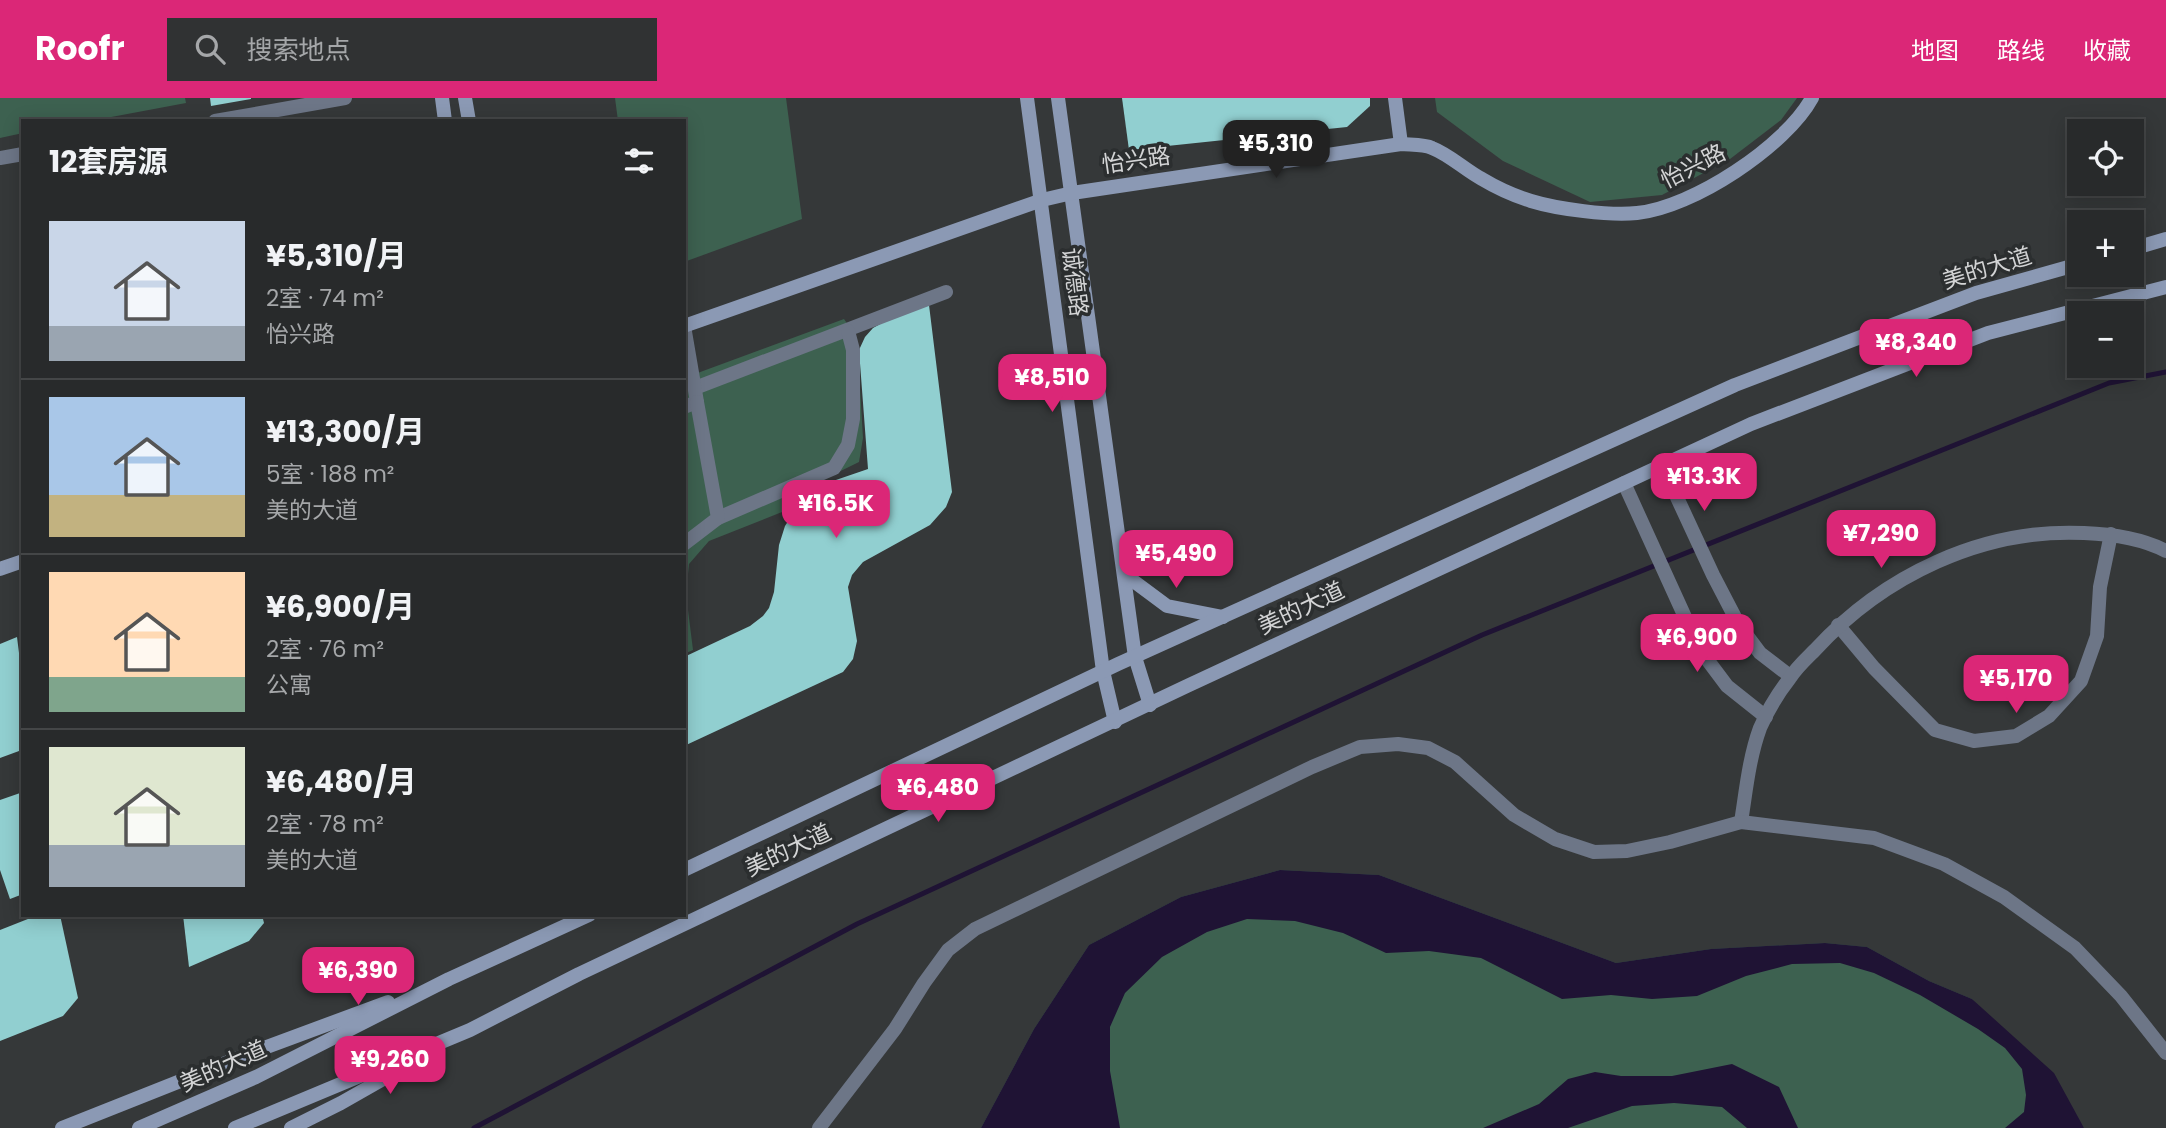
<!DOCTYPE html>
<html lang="zh">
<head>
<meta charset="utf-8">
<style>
  body { margin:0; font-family:Poppins,"Noto Sans SC",sans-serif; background:#303233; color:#f1f3f6; height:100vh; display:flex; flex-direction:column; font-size:26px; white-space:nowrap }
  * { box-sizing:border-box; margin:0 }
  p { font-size:23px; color:#a5a7a9 }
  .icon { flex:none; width:38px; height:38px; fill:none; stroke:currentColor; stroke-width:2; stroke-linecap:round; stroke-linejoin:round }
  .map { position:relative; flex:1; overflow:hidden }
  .panel { position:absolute; left:21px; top:21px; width:665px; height:798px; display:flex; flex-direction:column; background:#282a2b; border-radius:0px; box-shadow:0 4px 18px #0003,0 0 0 2px #444647 }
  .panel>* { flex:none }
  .fabs { position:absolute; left:2067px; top:21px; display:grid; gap:14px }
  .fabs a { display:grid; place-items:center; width:77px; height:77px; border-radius:0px; background:#282a2b; box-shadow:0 4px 18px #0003,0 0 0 2px #444647; font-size:35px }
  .price { position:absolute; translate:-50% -60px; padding:0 16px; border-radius:14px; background:#db2777; color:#fff; font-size:23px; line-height:46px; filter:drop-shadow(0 2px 4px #0008) }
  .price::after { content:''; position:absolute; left:50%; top:42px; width:21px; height:16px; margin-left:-10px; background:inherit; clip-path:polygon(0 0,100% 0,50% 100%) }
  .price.active { background:#222; color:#fff }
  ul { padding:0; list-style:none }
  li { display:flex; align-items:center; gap:21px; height:175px; padding:0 28px }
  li+li { border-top:2px solid #444647 }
  li span { display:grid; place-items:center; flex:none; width:196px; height:140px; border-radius:0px; color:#555 }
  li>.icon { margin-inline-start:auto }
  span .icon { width:84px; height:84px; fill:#fffc; stroke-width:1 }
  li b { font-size:30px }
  h2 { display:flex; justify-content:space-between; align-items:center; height:84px; padding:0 28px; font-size:30px }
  header { display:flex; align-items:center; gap:42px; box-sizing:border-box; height:98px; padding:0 35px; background:#db2777; color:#fff }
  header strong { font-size:33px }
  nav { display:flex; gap:38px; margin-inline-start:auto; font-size:24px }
  .search { width:490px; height:63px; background:#303233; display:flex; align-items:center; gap:18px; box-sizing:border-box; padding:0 24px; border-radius:0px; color:#a5a7a9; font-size:26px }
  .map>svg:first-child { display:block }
</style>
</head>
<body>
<header>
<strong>Roofr</strong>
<div class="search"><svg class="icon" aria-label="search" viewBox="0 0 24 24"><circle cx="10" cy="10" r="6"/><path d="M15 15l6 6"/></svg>搜索地点</div>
<nav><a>地图</a><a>路线</a><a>收藏</a></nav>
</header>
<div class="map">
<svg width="2166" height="1030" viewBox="0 0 2166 1030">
  <rect width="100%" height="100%" fill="#353839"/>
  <g fill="#3d6150">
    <polygon points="0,0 185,0 186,5 90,23 23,23 23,35 0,40"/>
    <polygon points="615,0 786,0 802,121 684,164 684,23 618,23"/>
    <polygon points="1435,0 1797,0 1781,22 1730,61 1662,97 1590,104 1503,63 1437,14"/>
    <polygon points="844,221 857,240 863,340 859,364 802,392 782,414 709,443 689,466 686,496 693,552 684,556 684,280"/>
    <polygon points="1280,772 1379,777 1616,865 1711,851 1825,845 1867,849 1929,883 1972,901 2084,1030 981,1030 1034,931 1089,847 1181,799"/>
  </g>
  <g fill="#1f1334">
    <polygon points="1280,772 1379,777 1616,865 1711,851 1825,845 1867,849 1929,883 1972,901 2054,975 2084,1030 2005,1030 2024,1014 2026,997 2022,971 2005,950 1978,931 1920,897 1874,875 1840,865 1792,866 1746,878 1697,898 1652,901 1611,897 1562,901 1481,860 1429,853 1386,855 1343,835 1295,823 1247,821 1207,834 1162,859 1125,895 1110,929 1110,973 1120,1030 981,1030 1034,931 1089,847 1181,799"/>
    <polygon points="1732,966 1779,989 1798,1030 1747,1030 1722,1009 1674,1005 1632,1008 1568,1030 1483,1030 1539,1006 1568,981 1595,974 1621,978 1672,978"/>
  </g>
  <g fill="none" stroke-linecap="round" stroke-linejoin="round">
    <polyline stroke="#1f1334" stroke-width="5" points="474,1030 857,826 1482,537 2109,285 2166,274"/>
  </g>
  <g fill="#91cfd0">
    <polygon points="210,0 251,0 251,1 211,8"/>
    <polygon points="1122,0 1370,0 1370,8 1347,29 1129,52"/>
    <polygon points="929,207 952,394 946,409 930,427 863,464 852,477 848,489 857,543 853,561 843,574 684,648 684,559 750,528 763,518 769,510 774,494 779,447 785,428 796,411 804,401 833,383 868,371 859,252 865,239 873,230 891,220"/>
    <polygon points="17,539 23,587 23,645 19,653 0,660 0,546"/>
    <polygon points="23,694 23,796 10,801 0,772 0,702"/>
    <polygon points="38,817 60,817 78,900 63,918 0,943 0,832"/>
    <polygon points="183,817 262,817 264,825 249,843 189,869"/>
  </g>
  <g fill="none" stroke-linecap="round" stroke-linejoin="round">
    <g stroke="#6d7687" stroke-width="14">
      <polyline points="215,23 345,0"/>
      <polyline points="0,60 23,56"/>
      <polyline points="695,290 946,194"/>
      <polyline points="684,309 697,304 684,228"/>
      <polyline points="1662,367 1713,477 1739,527 1760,555 1790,578"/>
      <polyline points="1624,385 1700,552 1727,588 1766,619"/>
      <polyline points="718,420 834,370 848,347 853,321 853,252 848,233"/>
      <polyline points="684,446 718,420 697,304"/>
      <polyline points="1838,527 1874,570 1935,632 1974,643 2016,638 2049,618 2081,583 2097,538 2100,489 2111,436"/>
      <path d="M1741 724C1746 693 1749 660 1760 630 1767 614 1779 594 1790 580 1796 570 1806 561 1815 552 1883 478 1982 430 2084 435 2111 436 2141 440 2166 453"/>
      <polyline points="819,1030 895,931 924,885 948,852 975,831 1312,669 1360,649 1398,646 1428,650 1455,664 1514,717 1555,741 1594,754 1627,753 1670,744 1741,724 1874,740 1944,766 2004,799 2075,850 2121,898 2166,955"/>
    </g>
    <g stroke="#8b99b4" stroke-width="14">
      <polyline points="442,0 445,23"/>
      <polyline points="465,0 469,23"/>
      <polyline points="1027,0 1103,573 1115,624"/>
      <polyline points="1058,0 1135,559 1150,607"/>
      <polyline points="1395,0 1401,46"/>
      <polyline points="2132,151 2166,141"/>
      <path d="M684 228 1042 102 1072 95 1401 46C1410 47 1424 46 1432 50 1450 57 1465 72 1482 81 1497 90 1515 98 1531 103 1557 111 1610 118 1637 115 1692 110 1786 48 1812 0"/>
      <polyline points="0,471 23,463"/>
      <polyline points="1124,476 1167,508 1223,519"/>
      <polyline points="684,772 1118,566 1735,287 1976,195 2079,166"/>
      <polyline points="62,1030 256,953 388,904"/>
      <polyline points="139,1030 256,979 449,881 589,817"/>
      <polyline points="235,1030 470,932 579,876 1187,588 1751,326 1988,235 2166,189"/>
      <polyline points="291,1030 341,1005 413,964"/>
    </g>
  </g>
  <g text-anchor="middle" stroke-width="7" stroke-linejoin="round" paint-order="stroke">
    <g font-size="23" fill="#d3d4d5" stroke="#2b2e2f">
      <text transform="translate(1136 62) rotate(-8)" y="8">怡兴路</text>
      <text transform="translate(1693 68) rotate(-27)" y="8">怡兴路</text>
      <text transform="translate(1987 170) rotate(-17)" y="8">美的大道</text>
      <text transform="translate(1075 184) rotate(83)" y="8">诚德路</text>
      <text transform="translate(1301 510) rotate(-25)" y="8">美的大道</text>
      <text transform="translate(788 752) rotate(-25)" y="8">美的大道</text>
      <text transform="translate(223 968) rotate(-24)" y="8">美的大道</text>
    </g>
  </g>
</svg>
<div class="fabs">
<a><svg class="icon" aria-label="locate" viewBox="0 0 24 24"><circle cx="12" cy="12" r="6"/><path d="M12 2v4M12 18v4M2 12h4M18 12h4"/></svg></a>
<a>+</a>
<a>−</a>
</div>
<b class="price active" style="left:1276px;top:82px">¥5,310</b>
<b class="price" style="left:1916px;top:281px">¥8,340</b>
<b class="price" style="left:1052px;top:316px">¥8,510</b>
<b class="price" style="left:1704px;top:415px">¥13.3K</b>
<b class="price" style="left:836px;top:442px">¥16.5K</b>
<b class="price" style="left:1881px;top:472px">¥7,290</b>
<b class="price" style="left:1176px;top:492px">¥5,490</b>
<b class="price" style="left:1697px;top:576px">¥6,900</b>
<b class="price" style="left:2016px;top:617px">¥5,170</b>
<b class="price" style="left:938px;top:726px">¥6,480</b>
<b class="price" style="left:358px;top:909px">¥6,390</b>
<b class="price" style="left:390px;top:998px">¥9,260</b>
<section class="panel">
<h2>12套房源<svg class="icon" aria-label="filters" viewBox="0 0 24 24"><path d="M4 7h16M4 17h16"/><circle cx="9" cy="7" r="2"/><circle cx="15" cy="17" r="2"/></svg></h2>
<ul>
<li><span style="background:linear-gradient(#c9d6e8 75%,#9aa5b1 0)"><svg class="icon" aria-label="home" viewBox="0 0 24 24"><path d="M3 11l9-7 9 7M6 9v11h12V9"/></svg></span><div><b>¥5,310/月</b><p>2室 · 74 m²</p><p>怡兴路</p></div></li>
<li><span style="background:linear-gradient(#a9c7e8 70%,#c2b280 0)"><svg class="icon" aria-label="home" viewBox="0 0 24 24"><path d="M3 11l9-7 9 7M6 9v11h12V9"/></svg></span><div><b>¥13,300/月</b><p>5室 · 188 m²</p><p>美的大道</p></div></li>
<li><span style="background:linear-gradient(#ffd9b3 75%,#7fa58c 0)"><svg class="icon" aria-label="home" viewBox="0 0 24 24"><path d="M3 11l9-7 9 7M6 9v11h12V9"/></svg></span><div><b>¥6,900/月</b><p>2室 · 76 m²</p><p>公寓</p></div></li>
<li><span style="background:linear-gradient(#dfe7d0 70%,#9aa5b1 0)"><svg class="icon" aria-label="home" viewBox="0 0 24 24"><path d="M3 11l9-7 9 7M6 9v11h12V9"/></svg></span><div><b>¥6,480/月</b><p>2室 · 78 m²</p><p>美的大道</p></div></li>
</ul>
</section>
</div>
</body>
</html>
